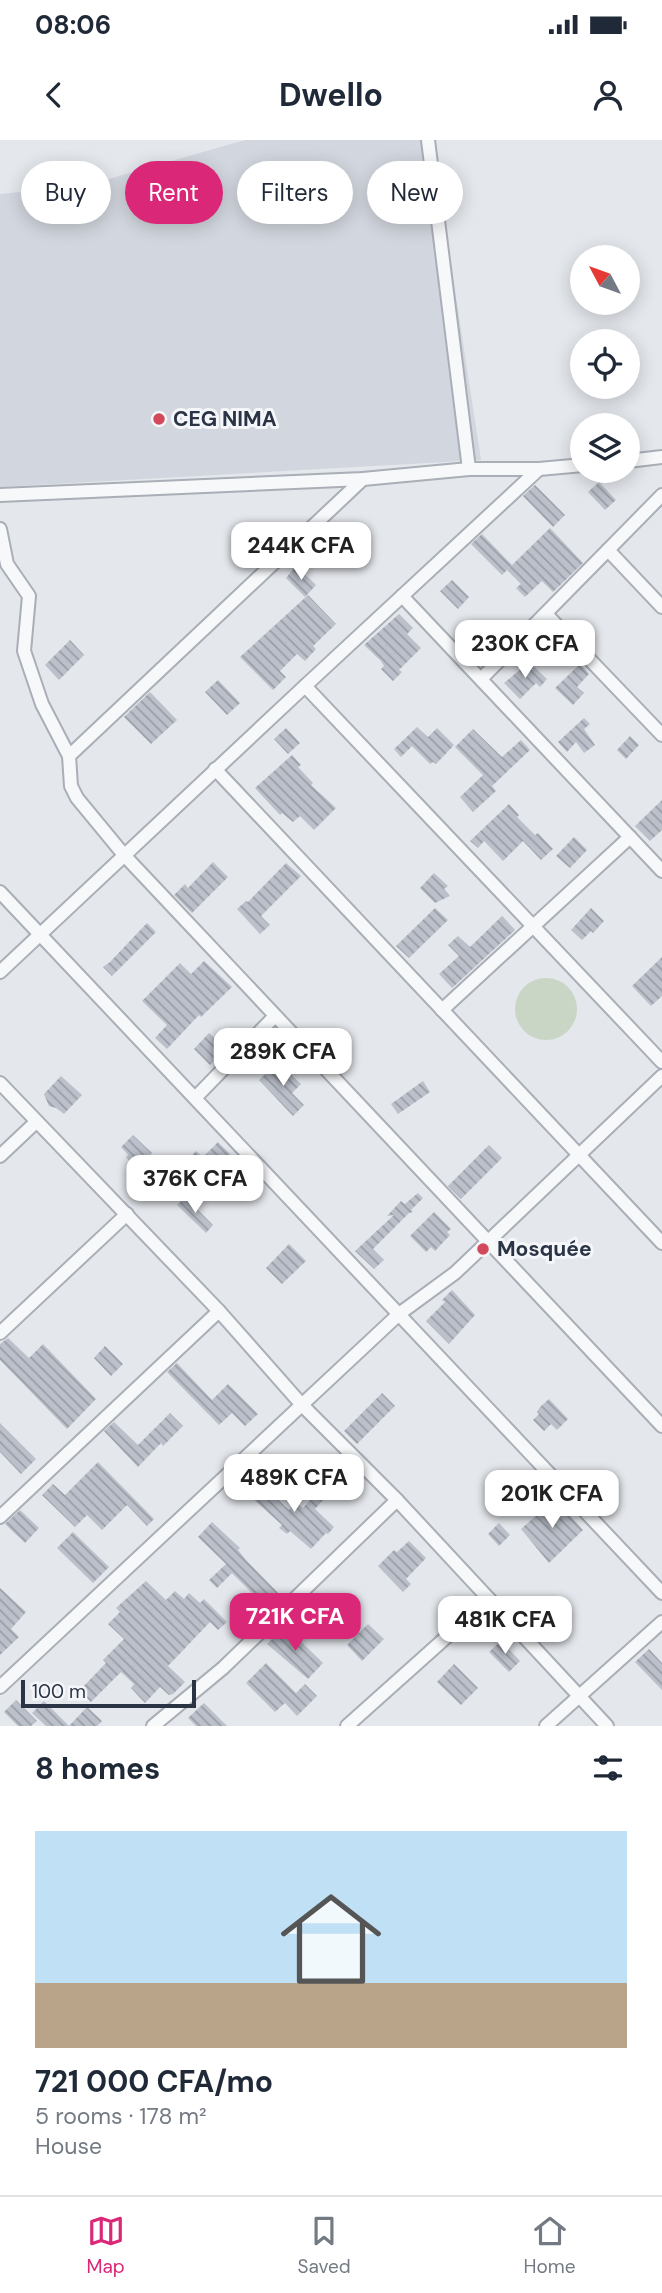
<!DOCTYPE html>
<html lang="en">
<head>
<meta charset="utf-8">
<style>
  body { margin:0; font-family:"DM Sans",sans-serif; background:#f6f6f7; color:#1f2937; height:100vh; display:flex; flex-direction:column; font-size:26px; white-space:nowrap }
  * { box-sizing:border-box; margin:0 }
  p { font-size:23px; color:#747a83 }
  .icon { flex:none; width:38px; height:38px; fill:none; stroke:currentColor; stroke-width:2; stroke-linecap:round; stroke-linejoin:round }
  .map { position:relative; height:1586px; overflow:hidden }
  .sheet { display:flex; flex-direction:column; background:#fff; flex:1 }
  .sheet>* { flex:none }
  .top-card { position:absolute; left:21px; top:21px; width:621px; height:63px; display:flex; gap:14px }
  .needle { width:46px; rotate:311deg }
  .tools { position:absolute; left:570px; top:105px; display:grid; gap:14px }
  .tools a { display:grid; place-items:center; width:70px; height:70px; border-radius:50%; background:#fff; box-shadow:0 4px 18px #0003; font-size:35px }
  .scale { position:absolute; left:21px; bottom:18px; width:175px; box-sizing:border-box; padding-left:7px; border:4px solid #2b3445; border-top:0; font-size:19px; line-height:24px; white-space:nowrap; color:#2b3445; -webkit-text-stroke:5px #f4f6f9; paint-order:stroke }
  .price { position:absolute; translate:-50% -60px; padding:0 16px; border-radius:14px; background:#fff; color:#222; font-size:23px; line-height:46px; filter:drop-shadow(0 2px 4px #0008) }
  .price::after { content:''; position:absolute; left:50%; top:42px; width:21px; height:16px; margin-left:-10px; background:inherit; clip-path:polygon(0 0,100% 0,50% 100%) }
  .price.active { background:#db2777; color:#fff }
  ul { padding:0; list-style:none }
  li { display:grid; align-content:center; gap:14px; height:371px; padding:0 35px }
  li span { display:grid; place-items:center; height:217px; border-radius:0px; color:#555 }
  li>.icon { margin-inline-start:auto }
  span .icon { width:126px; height:126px; fill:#fffc; stroke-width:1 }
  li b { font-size:30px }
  h2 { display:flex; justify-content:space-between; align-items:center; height:84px; padding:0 35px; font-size:30px }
  .pill { padding:0 24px; border-radius:32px; background:#fff; box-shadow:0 4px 18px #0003; font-size:24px; line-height:63px }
  .pill.active { background:#db2777; color:#fff }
  .status { display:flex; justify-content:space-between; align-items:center; height:49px; padding:0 35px; background:#fff; direction:ltr }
  .status svg { height:19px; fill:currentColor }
  header { display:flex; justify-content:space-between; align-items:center; height:91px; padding:0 35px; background:#fff; font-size:32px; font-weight:700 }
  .dock { display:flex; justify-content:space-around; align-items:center; height:98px; border-top:2px solid #e0e1e3; background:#fff; font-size:19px; color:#747a83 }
  .dock a { display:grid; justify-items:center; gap:4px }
  .dock .active { color:#db2777 }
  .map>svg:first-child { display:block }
</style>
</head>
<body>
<div class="status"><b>08:06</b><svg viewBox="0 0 49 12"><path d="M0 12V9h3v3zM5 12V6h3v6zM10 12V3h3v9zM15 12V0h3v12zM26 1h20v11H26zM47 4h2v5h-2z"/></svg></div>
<header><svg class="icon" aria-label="back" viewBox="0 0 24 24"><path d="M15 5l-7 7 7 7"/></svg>Dwello<svg class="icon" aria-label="person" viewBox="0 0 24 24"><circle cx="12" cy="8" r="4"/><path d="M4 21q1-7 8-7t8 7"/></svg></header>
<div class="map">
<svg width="662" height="1586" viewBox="0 0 662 1586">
  <defs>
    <pattern id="building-back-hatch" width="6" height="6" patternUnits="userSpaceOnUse" patternTransform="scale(1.75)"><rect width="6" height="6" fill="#bbc0ca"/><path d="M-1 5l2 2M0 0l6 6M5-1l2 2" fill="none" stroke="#989da6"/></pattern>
  </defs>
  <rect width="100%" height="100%" fill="#e4e7ec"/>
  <polygon fill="#d2d6de" points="245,0 432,0 481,320 0,347 0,54 88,45"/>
  <circle fill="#c9d6c5" cx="546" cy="869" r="31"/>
  <g fill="url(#building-back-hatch)">
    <polygon points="599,342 616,360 605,370 588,352"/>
    <polygon points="535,345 565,375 553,387 523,356"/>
    <polygon points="550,388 583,423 553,452 542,441 525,457 516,448 521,444 507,430"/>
    <polygon points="482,394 512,425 502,435 471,404"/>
    <polygon points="330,400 342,411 331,424 318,414"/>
    <polygon points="296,426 316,445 305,457 286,438"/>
    <polygon points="452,440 469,457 458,469 440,451"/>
    <polygon points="308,455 336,484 313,506 316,509 305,521 297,514 280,531 286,537 273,550 240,517"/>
    <polygon points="399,474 413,488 407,494 421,508 399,530 402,532 393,541 381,529 384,526 381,521 364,505"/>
    <polygon points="70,500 84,515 59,540 45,525"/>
    <polygon points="529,522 547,539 540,547 536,543 520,559 504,543"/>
    <polygon points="580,524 589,534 577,547 584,553 573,565 555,548"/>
    <polygon points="218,540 240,563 227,575 205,552"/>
    <polygon points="150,552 177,580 151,604 124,577"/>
    <polygon points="584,578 590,584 584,589 595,605 584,613 576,602 567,612 558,602"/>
    <polygon points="417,587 428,597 437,588 454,605 436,624 433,622 430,624 412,606 401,617 394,609"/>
    <polygon points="286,588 300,603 288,614 274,599"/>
    <polygon points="473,589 502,617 521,600 530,610 492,646 496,651 473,672 460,657 483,635 455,607"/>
    <polygon points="630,596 639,605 626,619 617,610"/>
    <polygon points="292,615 301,625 298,627 313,643 311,645 336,668 314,690 300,676 293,682 282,673 280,675 255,648"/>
    <polygon points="662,660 662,690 650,701 635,686"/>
    <polygon points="509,664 519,675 517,677 535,695 538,693 553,709 541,720 523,701 503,721 484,701 478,708 470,701"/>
    <polygon points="574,697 587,710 570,728 556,716"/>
    <polygon points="213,722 228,737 192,773 174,755 185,744 188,748"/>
    <polygon points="286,723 301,736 261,776 270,785 260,794 237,769 246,761 248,762"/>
    <polygon points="434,733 448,746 444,749 450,756 435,763 420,748"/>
    <polygon points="435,768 448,780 409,818 396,806"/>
    <polygon points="591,768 604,781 593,793 591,791 582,800 571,790"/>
    <polygon points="502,776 515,790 452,848 439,834 459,816 448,805 458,796 470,807"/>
    <polygon points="147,783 156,792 112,836 103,827 110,822"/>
    <polygon points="662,817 662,856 651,866 632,846"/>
    <polygon points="204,821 232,847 201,877 199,875 167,909 155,898 167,885 142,861 180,823 191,834"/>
    <polygon points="209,893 226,909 210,925 194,909"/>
    <polygon points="278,922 301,944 292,953 304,965 293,976 259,940"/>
    <polygon points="61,936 82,955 64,974 56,968 49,966 44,954"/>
    <polygon points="423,941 430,952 398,974 391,964"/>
    <polygon points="133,995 152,1013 137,1028 126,1017 128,1015 121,1007"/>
    <polygon points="218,1002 230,1014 227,1018 248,1037 237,1049 233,1046 224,1056 204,1038 192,1050 175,1034 196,1011 203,1017"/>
    <polygon points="489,1005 502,1018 461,1059 448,1046"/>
    <polygon points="418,1053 423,1058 411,1070 413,1072 409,1073 373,1109 384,1120 374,1129 355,1111 394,1075 387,1076 401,1061 405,1064"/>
    <polygon points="185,1057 213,1085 206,1093 177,1065"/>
    <polygon points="434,1072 451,1089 447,1092 450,1095 435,1111 431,1107 426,1112 410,1096"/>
    <polygon points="289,1104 306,1121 282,1144 266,1128"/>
    <polygon points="452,1150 475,1175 449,1204 426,1181 445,1162 442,1160"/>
    <polygon points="8,1198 29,1218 43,1204 96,1259 67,1289 0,1220 0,1204"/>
    <polygon points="105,1206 123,1224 111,1236 94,1218"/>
    <polygon points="177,1223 212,1260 228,1244 258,1274 245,1286 232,1273 219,1285 167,1232"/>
    <polygon points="382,1253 395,1266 357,1304 344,1291"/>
    <polygon points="549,1259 568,1279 557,1290 551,1284 544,1291 533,1280 539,1274 537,1272 540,1267"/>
    <polygon points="170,1273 183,1286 163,1306 161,1303 138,1327 104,1291 114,1282 138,1305"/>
    <polygon points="0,1283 36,1319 21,1334 0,1312"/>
    <polygon points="98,1322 154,1379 147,1386 127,1365 102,1390 87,1375 75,1387 42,1355 53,1344 65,1355"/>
    <polygon points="255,1338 289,1370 295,1362 303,1368 323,1345 331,1351 315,1369 334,1387 328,1394 326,1393 311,1409 290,1391 287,1394 279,1388 282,1385 243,1350"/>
    <polygon points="555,1359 583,1390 549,1423 521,1389"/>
    <polygon points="20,1370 39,1388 25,1403 5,1384"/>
    <polygon points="212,1382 240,1408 238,1410 246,1420 283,1458 273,1468 271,1466 252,1485 240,1473 256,1457 232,1433 217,1448 209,1440 226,1424 198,1397"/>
    <polygon points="499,1383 510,1395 499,1406 488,1394"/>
    <polygon points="73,1392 109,1427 93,1443 57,1408"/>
    <polygon points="409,1401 426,1418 406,1439 411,1444 403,1452 378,1426 394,1410 397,1412"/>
    <polygon points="146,1441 166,1460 175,1451 184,1459 189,1453 200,1463 204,1459 227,1482 218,1490 210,1482 168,1526 185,1542 173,1554 169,1555 160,1547 145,1563 131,1548 134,1544 121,1532 91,1562 79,1551 106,1523 103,1520 124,1499 108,1484 120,1472 116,1468"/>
    <polygon points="0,1448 26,1472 11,1489 19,1497 0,1515"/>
    <polygon points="368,1484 384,1499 362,1521 347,1505"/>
    <polygon points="285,1486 323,1523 308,1539 267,1504"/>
    <polygon points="501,1501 520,1521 509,1532 489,1512"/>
    <polygon points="649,1509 662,1523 662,1550 635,1522"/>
    <polygon points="266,1523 296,1553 305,1544 317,1556 297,1576 285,1563 275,1572 246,1543"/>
    <polygon points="454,1524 478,1548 461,1565 437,1542"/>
    <polygon points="16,1560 37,1581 31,1586 18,1586 4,1572"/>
    <polygon points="44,1561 69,1586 87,1567 102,1581 97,1586 46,1586 32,1573"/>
    <polygon points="204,1563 227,1586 196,1586 188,1578"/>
  </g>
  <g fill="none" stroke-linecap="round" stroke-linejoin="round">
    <g stroke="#a9aeb7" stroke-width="16">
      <g id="minor">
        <polyline points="428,0 469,329"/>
        <polyline points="628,321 662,317"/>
        <polyline points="0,355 363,339 469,329 539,329 583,325"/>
        <polyline points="0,389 7,424 29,456 24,511 42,564 69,616 71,646 77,658 124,715 662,1286"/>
        <polyline points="608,410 662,467"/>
        <polyline points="402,456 662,731"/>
        <polyline points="546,474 662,595"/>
        <polyline points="481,539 662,355"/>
        <polyline points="305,546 662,922"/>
        <polyline points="69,616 363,339"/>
        <polyline points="215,629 662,1103"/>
        <polyline points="0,752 662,1453"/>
        <polyline points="0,832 305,546 539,329"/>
        <polyline points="442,870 630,697"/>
        <polyline points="0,943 219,1171 302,1265 397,1360 607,1586"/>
        <polyline points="195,958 274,877"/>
        <polyline points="0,1016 36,982"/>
        <polyline points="0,1193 127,1074"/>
        <polyline points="0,1377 219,1171"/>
        <polyline points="0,1547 399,1174 455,1133 662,936"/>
        <polyline points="153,1586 223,1528 397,1360"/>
        <polyline points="347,1586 489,1459"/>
        <polyline points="546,1586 662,1482"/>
      </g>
    </g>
    <use href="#minor" stroke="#f7f8fa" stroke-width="12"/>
  </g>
  <g fill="#d1495b" stroke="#f4f6f9" stroke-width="2.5">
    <circle cx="159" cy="279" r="7"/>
    <circle cx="483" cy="1109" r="7"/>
  </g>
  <g text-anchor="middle" stroke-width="6" stroke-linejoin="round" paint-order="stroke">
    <g font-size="21" font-weight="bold" fill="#2b3445" stroke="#f4f6f9" text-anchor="start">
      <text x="173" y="286">CEG NIMA</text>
      <text x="497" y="1116">Mosquée</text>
    </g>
  </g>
</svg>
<div class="tools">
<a><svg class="needle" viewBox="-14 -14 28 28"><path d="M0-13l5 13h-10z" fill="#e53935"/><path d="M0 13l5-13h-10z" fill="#747a83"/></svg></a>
<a><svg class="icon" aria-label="locate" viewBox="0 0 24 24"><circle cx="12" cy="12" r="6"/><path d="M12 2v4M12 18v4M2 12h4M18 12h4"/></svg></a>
<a><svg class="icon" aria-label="layers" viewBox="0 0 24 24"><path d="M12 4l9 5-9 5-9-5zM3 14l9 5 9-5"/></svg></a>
</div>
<div class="scale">100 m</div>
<b class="price" style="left:301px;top:442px">244K CFA</b>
<b class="price" style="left:525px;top:540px">230K CFA</b>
<b class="price" style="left:283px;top:948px">289K CFA</b>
<b class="price" style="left:195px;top:1075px">376K CFA</b>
<b class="price" style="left:294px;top:1374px">489K CFA</b>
<b class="price" style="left:552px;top:1390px">201K CFA</b>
<b class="price active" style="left:295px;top:1513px">721K CFA</b>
<b class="price" style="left:505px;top:1516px">481K CFA</b>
<div class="top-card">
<a class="pill">Buy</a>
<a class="pill active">Rent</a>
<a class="pill">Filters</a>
<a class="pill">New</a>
</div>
</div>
<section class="sheet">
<h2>8 homes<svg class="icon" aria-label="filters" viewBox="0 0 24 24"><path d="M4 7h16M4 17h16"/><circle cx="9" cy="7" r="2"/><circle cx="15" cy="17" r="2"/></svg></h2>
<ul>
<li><span style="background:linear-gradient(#bfe0f5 70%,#b9a48a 0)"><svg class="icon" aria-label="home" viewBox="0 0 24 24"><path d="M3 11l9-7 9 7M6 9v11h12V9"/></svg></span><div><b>721 000 CFA/mo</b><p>5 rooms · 178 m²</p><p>House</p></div></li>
</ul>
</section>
<nav class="dock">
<a class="active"><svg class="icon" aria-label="map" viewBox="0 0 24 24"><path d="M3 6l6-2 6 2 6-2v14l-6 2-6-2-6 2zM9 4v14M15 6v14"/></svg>Map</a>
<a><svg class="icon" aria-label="saved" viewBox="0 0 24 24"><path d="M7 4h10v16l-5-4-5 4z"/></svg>Saved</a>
<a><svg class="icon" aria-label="home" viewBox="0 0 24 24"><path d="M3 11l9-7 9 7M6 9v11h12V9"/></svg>Home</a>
</nav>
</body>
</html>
